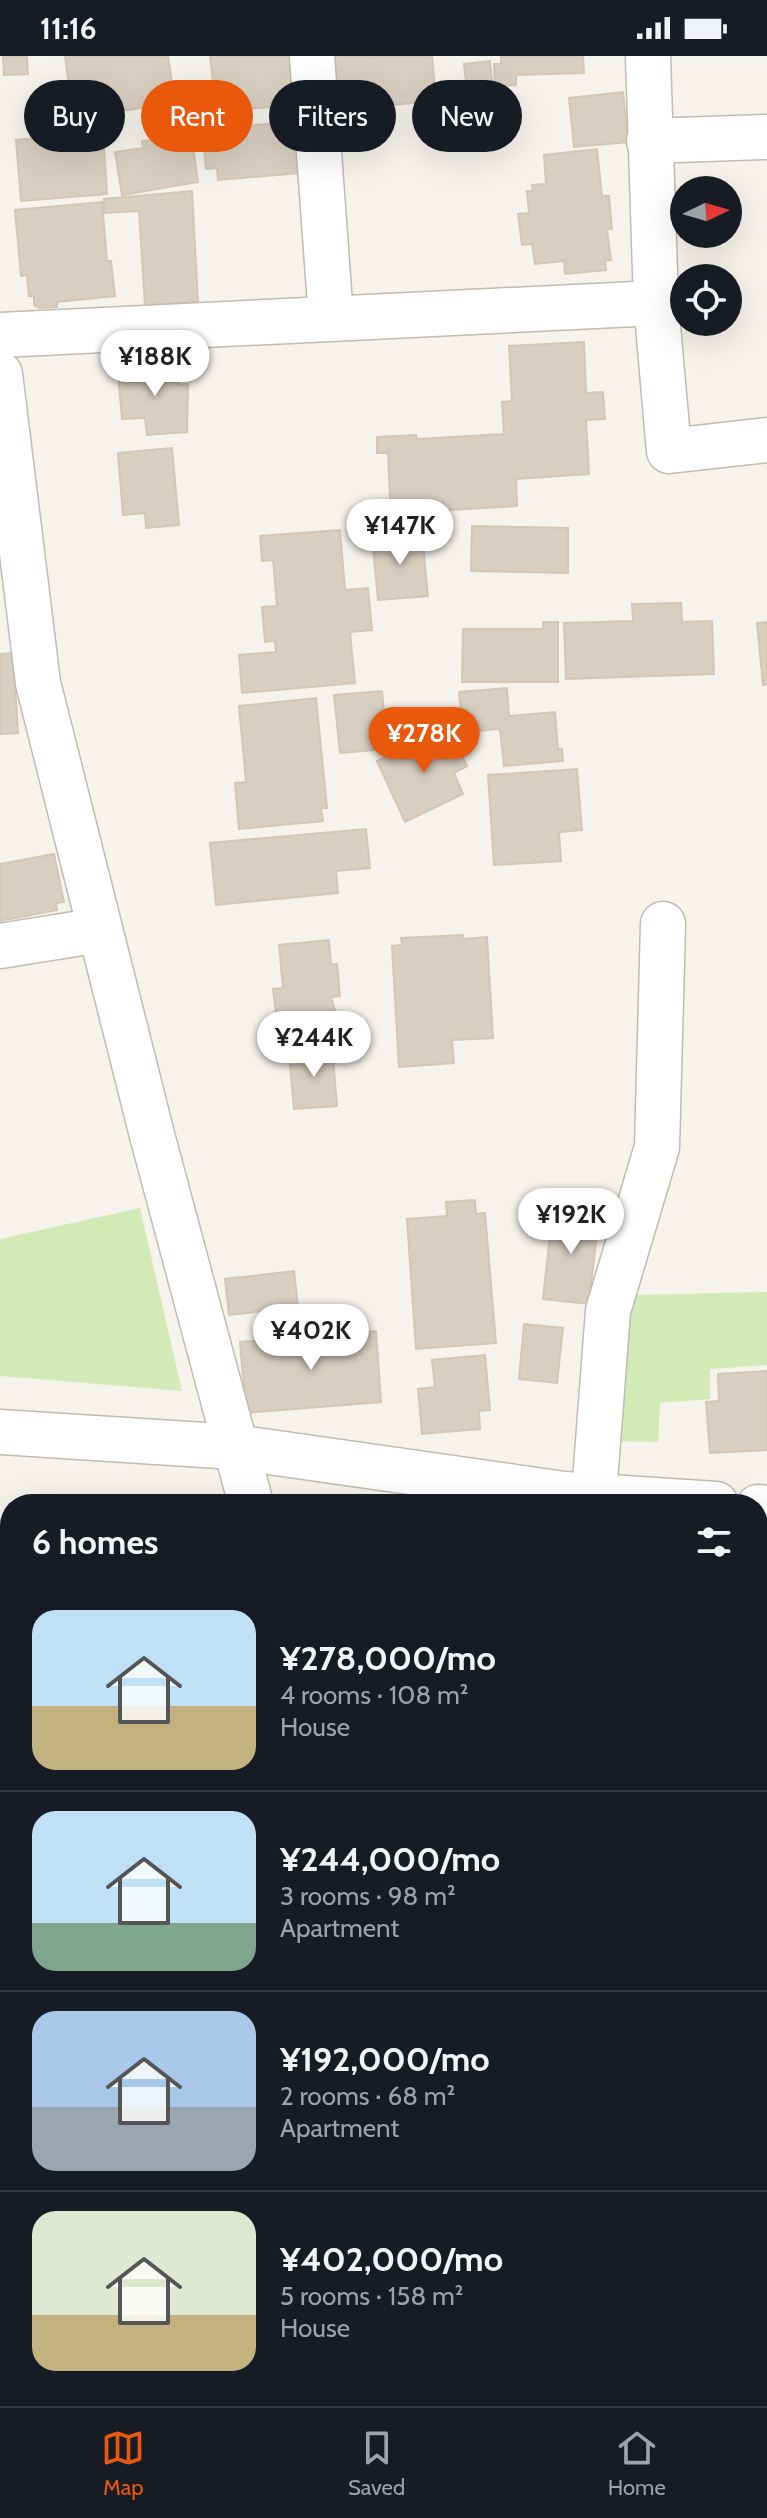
<!DOCTYPE html>
<html lang="en">
<head>
<meta charset="utf-8">
<style>
  body { margin:0; font-family:Cabin,sans-serif; background:#20242c; color:#f1f3f6; height:100vh; display:flex; flex-direction:column; font-size:30px; white-space:nowrap }
  * { box-sizing:border-box; margin:0 }
  p { font-size:26px; color:#9ea1a6 }
  .icon { flex:none; width:44px; height:44px; fill:none; stroke:currentColor; stroke-width:2; stroke-linecap:round; stroke-linejoin:round }
  .map { position:relative; flex:1; overflow:hidden }
  .side { position:absolute; left:0px; top:1438px; width:768px; height:912px; display:flex; flex-direction:column; background:#171b24; border-radius:32px 32px 0 0; box-shadow:0 8px 32px #0002 }
  .side>* { flex:none }
  .banner { position:absolute; left:24px; top:24px; width:720px; height:72px; display:flex; gap:16px }
  .needle { width:52px; rotate:85deg }
  .fabs { position:absolute; left:670px; top:120px; display:grid; gap:16px }
  .fabs a { display:grid; place-items:center; width:72px; height:72px; border-radius:50%; background:#171b24; box-shadow:0 8px 32px #0002; font-size:40px }
  .price { position:absolute; translate:-50% -68px; padding:0 18px; border-radius:28px; background:#fff; color:#222; font-size:26px; line-height:52px; filter:drop-shadow(0 2px 4px #0008) }
  .price::after { content:''; position:absolute; left:50%; top:48px; width:24px; height:18px; margin-left:-12px; background:inherit; clip-path:polygon(0 0,100% 0,50% 100%) }
  .price.current { background:#ea580c; color:#fff }
  ul { padding:0; list-style:none }
  li { display:flex; align-items:center; gap:24px; height:200px; padding:0 32px }
  li+li { border-top:2px solid #363941 }
  li span { display:grid; place-items:center; flex:none; width:224px; height:160px; border-radius:24px; color:#555 }
  li>.icon { margin-inline-start:auto }
  span .icon { width:96px; height:96px; fill:#fffc; stroke-width:1 }
  li b { font-size:34px }
  h2 { display:flex; justify-content:space-between; align-items:center; height:96px; padding:0 32px; font-size:34px }
  .tag { padding:0 28px; border-radius:36px; background:#171b24; box-shadow:0 8px 32px #0002; font-size:28px; line-height:72px }
  .tag.current { background:#ea580c; color:#fff }
  .status { display:flex; justify-content:space-between; align-items:center; height:56px; padding:0 40px; background:#171b24; direction:ltr }
  .status svg { height:22px; fill:currentColor }
  .tabs { display:flex; justify-content:space-around; align-items:center; height:112px; border-top:2px solid #363941; background:#171b24; font-size:22px; color:#9ea1a6 }
  .tabs a { display:grid; justify-items:center; gap:4px }
  .tabs .current { color:#ea580c }
  .map>svg:first-child { display:block }
</style>
</head>
<body>
<div class="status"><b>11:16</b><svg viewBox="0 0 49 12"><path d="M0 12V9h3v3zM5 12V6h3v6zM10 12V3h3v9zM15 12V0h3v12zM26 1h20v11H26zM47 4h2v5h-2z"/></svg></div>
<div class="map">
<svg width="767" height="2350" viewBox="0 0 767 2350">
  <rect width="100%" height="100%" fill="#f6f3ec"/>
  <g fill="#d2eab5">
    <polygon points="140,1152 182,1335 0,1320 0,1183"/>
    <polygon points="767,1236 767,1309 710,1313 710,1343 660,1347 658,1386 609,1385 633,1239"/>
  </g>
  <g fill="#d8cfc1" stroke="#d3c7b4" stroke-width="2">
    <polygon points="3,0 27,0 28,18 4,19"/>
    <polygon points="65,0 168,0 175,47 88,60 84,36 70,38"/>
    <polygon points="210,0 297,0 302,49 216,55"/>
    <polygon points="328,0 432,0 436,45 332,54"/>
    <polygon points="501,0 583,0 584,17 516,19 516,29 495,30 494,8 501,8"/>
    <polygon points="490,5 493,33 467,36 464,8"/>
    <polygon points="623,36 628,86 574,91 569,42"/>
    <polygon points="193,48 198,77 191,78 198,126 122,139 115,96 143,92 142,85 180,79 176,51"/>
    <polygon points="497,48 502,89 461,95 455,54"/>
    <polygon points="296,66 299,117 218,124 217,112 206,113 202,73"/>
    <polygon points="94,77 95,92 104,91 107,138 21,145 16,84"/>
    <polygon points="597,93 602,140 609,140 612,173 607,174 611,204 605,205 606,214 565,218 564,205 535,208 532,188 522,189 518,158 529,157 527,135 533,135 532,129 546,128 544,99"/>
    <polygon points="192,135 198,246 145,249 139,155 104,157 104,143"/>
    <polygon points="102,146 107,205 111,205 115,240 57,246 57,251 39,252 34,249 34,240 29,240 27,219 21,220 15,154"/>
    <polygon points="584,286 586,337 603,336 605,363 586,364 589,418 516,423 517,450 416,456 416,461 391,463 388,397 377,397 377,381 416,379 417,383 504,378 502,346 512,345 509,290"/>
    <polygon points="177,307 179,329 188,328 187,376 147,379 145,362 122,363 118,317 125,316 125,310"/>
    <polygon points="172,392 179,469 146,472 145,457 123,459 118,397"/>
    <polygon points="472,470 568,472 568,517 471,515"/>
    <polygon points="340,474 345,534 368,532 372,574 350,576 355,627 242,637 239,599 276,596 275,585 265,586 262,551 277,550 273,504 262,505 260,480"/>
    <polygon points="422,478 428,540 378,544 372,482"/>
    <polygon points="681,547 682,566 712,565 714,618 566,623 564,567 633,565 632,548"/>
    <polygon points="543,566 558,566 558,626 462,626 463,573 543,573"/>
    <polygon points="767,566 767,628 763,629 757,567"/>
    <polygon points="13,597 18,677 0,678 0,598"/>
    <polygon points="507,632 509,660 555,656 558,693 562,693 563,705 504,710 500,673 463,676 459,636"/>
    <polygon points="382,635 387,693 340,697 334,639"/>
    <polygon points="316,642 327,752 321,752 323,765 239,773 235,727 246,726 239,650"/>
    <polygon points="435,677 438,684 452,677 467,710 454,717 463,738 405,766 377,705"/>
    <polygon points="577,713 582,774 559,776 561,805 494,809 488,719"/>
    <polygon points="366,773 370,812 336,815 338,837 216,849 210,787"/>
    <polygon points="54,798 64,846 56,847 57,854 0,865 0,808"/>
    <polygon points="463,879 462,883 487,881 493,982 452,984 454,1007 399,1011 392,890 402,889 401,882"/>
    <polygon points="329,884 331,909 337,908 340,940 331,941 338,964 331,965 332,971 285,976 284,965 277,966 273,933 283,932 279,889"/>
    <polygon points="332,990 337,1050 294,1053 290,1009 300,1008 299,993"/>
    <polygon points="475,1144 476,1158 485,1157 496,1287 416,1293 407,1163 447,1160 446,1146"/>
    <polygon points="553,1152 599,1157 589,1248 543,1243"/>
    <polygon points="294,1215 298,1251 229,1259 225,1223"/>
    <polygon points="524,1268 563,1272 557,1327 519,1323"/>
    <polygon points="376,1275 381,1346 246,1357 240,1286"/>
    <polygon points="485,1299 490,1354 479,1355 480,1373 422,1378 418,1333 435,1331 432,1304"/>
    <polygon points="767,1315 767,1394 710,1397 706,1346 719,1345 718,1318"/>
    <polygon points="765,1673 767,1769 758,1771 758,1674"/>
    <polygon points="758,1904 767,1913 767,1963 758,1972"/>
    <polygon points="758,1980 767,1990 767,2045 758,2052"/>
    <polygon points="10,2180 10,2242 7,2243 0,2226 0,2184"/>
  </g>
  <g fill="none" stroke-linecap="round" stroke-linejoin="round">
    <g stroke="#c2bbae" stroke-width="47">
      <g id="minor">
        <polyline points="312,0 331,262"/>
        <polyline points="648,0 656,247 669,395 767,384"/>
        <polyline points="649,85 767,81"/>
        <polyline points="0,279 656,247"/>
        <polyline points="0,318 38,627 152,1079 251,1448"/>
        <polyline points="0,890 100,874"/>
        <polyline points="0,1376 235,1391 564,1438 716,1448"/>
        <polyline points="594,1438 608,1255 657,1091 663,868"/>
        <polyline points="758,1451 767,1452"/>
        <polyline points="758,1862 767,1859"/>
        <polyline points="0,2328 10,2324"/>
        <polyline points="497,2340 500,2350"/>
      </g>
    </g>
    <use href="#minor" stroke="#fff" stroke-width="44"/>
  </g>
</svg>
<div class="fabs">
<a><svg class="needle" viewBox="-14 -14 28 28"><path d="M0-13l5 13h-10z" fill="#e53935"/><path d="M0 13l5-13h-10z" fill="#9ea1a6"/></svg></a>
<a><svg class="icon" aria-label="locate" viewBox="0 0 24 24"><circle cx="12" cy="12" r="6"/><path d="M12 2v4M12 18v4M2 12h4M18 12h4"/></svg></a>
</div>
<b class="price" style="left:155px;top:342px">¥188K</b>
<b class="price" style="left:400px;top:511px">¥147K</b>
<b class="price current" style="left:424px;top:719px">¥278K</b>
<b class="price" style="left:314px;top:1023px">¥244K</b>
<b class="price" style="left:571px;top:1200px">¥192K</b>
<b class="price" style="left:311px;top:1316px">¥402K</b>
<div class="banner">
<a class="tag">Buy</a>
<a class="tag current">Rent</a>
<a class="tag">Filters</a>
<a class="tag">New</a>
</div>
<section class="side">
<h2>6 homes<svg class="icon" aria-label="filters" viewBox="0 0 24 24"><path d="M4 7h16M4 17h16"/><circle cx="9" cy="7" r="2"/><circle cx="15" cy="17" r="2"/></svg></h2>
<ul>
<li><span style="background:linear-gradient(#bfe0f5 60%,#c2b280 0)"><svg class="icon" aria-label="home" viewBox="0 0 24 24"><path d="M3 11l9-7 9 7M6 9v11h12V9"/></svg></span><div><b>¥278,000/mo</b><p>4 rooms · 108 m²</p><p>House</p></div></li>
<li><span style="background:linear-gradient(#bfe0f5 70%,#7fa58c 0)"><svg class="icon" aria-label="home" viewBox="0 0 24 24"><path d="M3 11l9-7 9 7M6 9v11h12V9"/></svg></span><div><b>¥244,000/mo</b><p>3 rooms · 98 m²</p><p>Apartment</p></div></li>
<li><span style="background:linear-gradient(#a9c7e8 60%,#9aa5b1 0)"><svg class="icon" aria-label="home" viewBox="0 0 24 24"><path d="M3 11l9-7 9 7M6 9v11h12V9"/></svg></span><div><b>¥192,000/mo</b><p>2 rooms · 68 m²</p><p>Apartment</p></div></li>
<li><span style="background:linear-gradient(#dfe7d0 65%,#c2b280 0)"><svg class="icon" aria-label="home" viewBox="0 0 24 24"><path d="M3 11l9-7 9 7M6 9v11h12V9"/></svg></span><div><b>¥402,000/mo</b><p>5 rooms · 158 m²</p><p>House</p></div></li>
</ul>
</section>
</div>
<nav class="tabs">
<a class="current"><svg class="icon" aria-label="map" viewBox="0 0 24 24"><path d="M3 6l6-2 6 2 6-2v14l-6 2-6-2-6 2zM9 4v14M15 6v14"/></svg>Map</a>
<a><svg class="icon" aria-label="saved" viewBox="0 0 24 24"><path d="M7 4h10v16l-5-4-5 4z"/></svg>Saved</a>
<a><svg class="icon" aria-label="home" viewBox="0 0 24 24"><path d="M3 11l9-7 9 7M6 9v11h12V9"/></svg>Home</a>
</nav>
</body>
</html>
